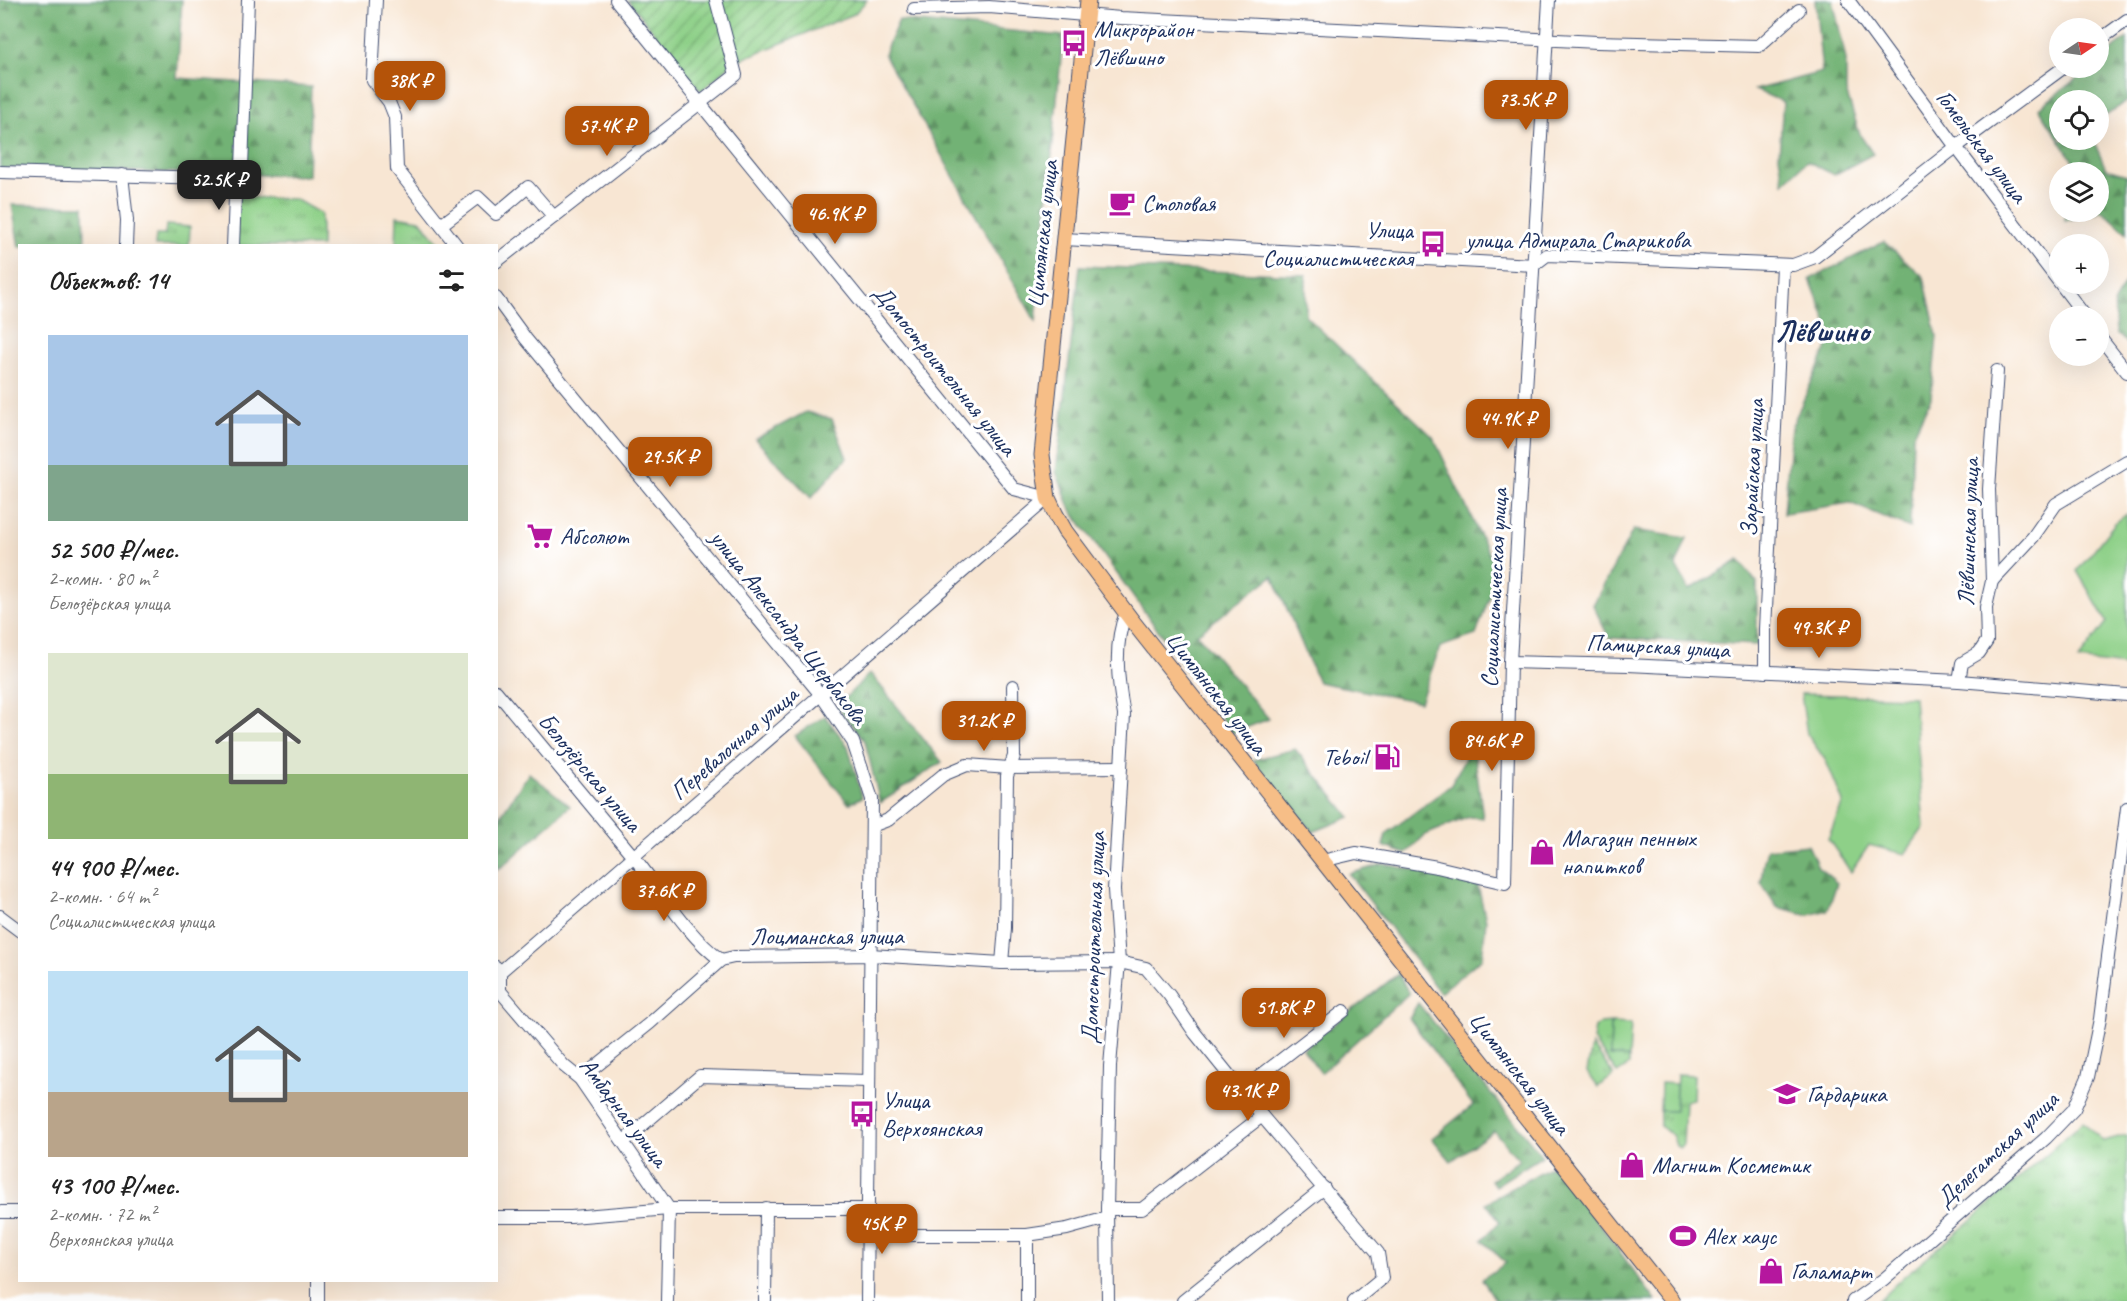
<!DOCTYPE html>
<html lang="ru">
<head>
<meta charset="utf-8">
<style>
  body { margin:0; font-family:Caveat,sans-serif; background:#f6f6f6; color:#222; height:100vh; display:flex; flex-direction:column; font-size:22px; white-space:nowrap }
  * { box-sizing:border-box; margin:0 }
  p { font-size:20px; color:#767676 }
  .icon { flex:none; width:33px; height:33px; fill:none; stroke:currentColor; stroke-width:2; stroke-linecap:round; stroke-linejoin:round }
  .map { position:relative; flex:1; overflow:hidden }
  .side { position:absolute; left:18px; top:244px; width:480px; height:1038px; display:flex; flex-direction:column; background:#fff; border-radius:0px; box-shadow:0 6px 24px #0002 }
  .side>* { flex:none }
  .needle { width:39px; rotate:77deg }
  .controls { position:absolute; left:2049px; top:18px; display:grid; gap:12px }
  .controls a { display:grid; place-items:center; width:60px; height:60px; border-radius:50%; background:#fff; box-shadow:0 6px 24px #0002; font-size:30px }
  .price { position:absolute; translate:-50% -51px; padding:0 14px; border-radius:12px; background:#b45309; color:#fff; font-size:20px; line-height:39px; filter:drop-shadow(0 2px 3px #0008) }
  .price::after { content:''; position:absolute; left:50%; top:36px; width:18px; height:14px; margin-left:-9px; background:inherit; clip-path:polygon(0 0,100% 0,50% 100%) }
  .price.active { background:#222; color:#fff }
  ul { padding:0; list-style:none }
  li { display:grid; align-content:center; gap:12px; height:318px; padding:0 30px }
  li span { display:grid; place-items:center; height:186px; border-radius:0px; color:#555 }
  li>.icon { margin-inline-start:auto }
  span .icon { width:108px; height:108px; fill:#fffc; stroke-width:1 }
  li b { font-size:26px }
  h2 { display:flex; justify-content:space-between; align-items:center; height:72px; padding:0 30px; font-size:26px }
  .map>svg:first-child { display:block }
</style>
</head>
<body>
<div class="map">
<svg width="2127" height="1301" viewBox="0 0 2127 1301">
  <defs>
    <pattern id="forest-firs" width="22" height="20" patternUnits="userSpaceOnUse" patternTransform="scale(1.5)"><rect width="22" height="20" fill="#72b274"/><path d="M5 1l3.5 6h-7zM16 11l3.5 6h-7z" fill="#5d9162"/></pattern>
    <pattern id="park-tufts" width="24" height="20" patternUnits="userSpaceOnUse" patternTransform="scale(1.5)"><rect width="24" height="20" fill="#8ed088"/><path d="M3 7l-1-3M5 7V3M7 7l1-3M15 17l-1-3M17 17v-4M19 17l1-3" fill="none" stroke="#73a972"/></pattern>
    <pattern id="garden-furrows" width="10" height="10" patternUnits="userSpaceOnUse" patternTransform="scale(1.5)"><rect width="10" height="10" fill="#8ed088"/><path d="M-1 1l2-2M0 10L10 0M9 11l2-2" fill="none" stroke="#73a972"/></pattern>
  </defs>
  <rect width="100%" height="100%" fill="#fff"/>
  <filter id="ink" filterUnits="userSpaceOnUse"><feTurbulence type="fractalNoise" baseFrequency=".0167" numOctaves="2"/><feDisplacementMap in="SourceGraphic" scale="12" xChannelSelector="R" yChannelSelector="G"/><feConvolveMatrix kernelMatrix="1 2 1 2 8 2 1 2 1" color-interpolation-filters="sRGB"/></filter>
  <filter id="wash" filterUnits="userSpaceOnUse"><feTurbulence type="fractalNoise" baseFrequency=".008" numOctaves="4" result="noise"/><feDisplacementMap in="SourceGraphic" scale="24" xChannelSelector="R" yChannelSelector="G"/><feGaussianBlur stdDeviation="1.35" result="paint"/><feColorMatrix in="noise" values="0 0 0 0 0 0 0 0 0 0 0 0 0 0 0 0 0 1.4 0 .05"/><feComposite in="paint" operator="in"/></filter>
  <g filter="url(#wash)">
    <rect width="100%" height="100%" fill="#f8e6d3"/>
    <g fill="#8ed088" stroke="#548073" stroke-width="1.5">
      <polygon points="2127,514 2127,656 2123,666 2078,660 2107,622 2077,571 2115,523"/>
      <polygon points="1801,694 1914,697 1924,827 1905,854 1869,845 1851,872 1828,839 1843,802 1826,761 1807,734"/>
      <polygon points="1611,1023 1631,1024 1629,1057 1610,1056"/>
      <polygon points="1661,1083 1676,1084 1675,1111 1660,1111"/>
    </g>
    <g fill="url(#forest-firs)" stroke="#467069" stroke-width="1.5">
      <polygon points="0,0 182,0 177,78 311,87 308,176 0,168"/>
      <polygon points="1815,0 1833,0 1846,60 1846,91 1860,135 1873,154 1834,175 1807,161 1783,183 1779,155 1783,102 1755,90 1822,72"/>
      <polygon points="899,20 1063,36 1036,322 884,54"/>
      <polygon points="2127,38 2127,101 2100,120 2099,127 2098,100 2060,100 2060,140 2096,140 2095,144 2106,169 2127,175 2127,233 2102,210 2098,211 2098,172 2080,172 2039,108 2090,68 2098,68 2099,60"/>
      <polygon points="12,205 84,206 85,246 19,247"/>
      <polygon points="2065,212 2098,212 2065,221"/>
      <polygon points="1884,242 1924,277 1937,336 1931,398 1913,436 1910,528 1850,503 1784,513 1791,428 1832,336 1810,279"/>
      <polygon points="1080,266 1306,275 1306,316 1433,437 1498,573 1476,635 1440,647 1420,702 1318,682 1273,576 1197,634 1269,719 1232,733 1071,510 1056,472"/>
      <polygon points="2127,280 2127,343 2116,334 2114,302"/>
      <polygon points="806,412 832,419 847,458 811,498 755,439"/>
      <polygon points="1633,530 1687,538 1676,566 1689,590 1739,560 1757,583 1757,645 1609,638 1593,605"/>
      <polygon points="870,673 942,762 880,803 865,741 837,706"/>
      <polygon points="825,716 848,746 862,797 849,804 795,736"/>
      <polygon points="1473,743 1483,818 1469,817 1425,835 1406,854 1383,846 1386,834 1451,785"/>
      <polygon points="1295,749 1350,817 1313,832 1253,760"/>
      <polygon points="529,773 570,806 503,866 497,869 497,821"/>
      <polygon points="1808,845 1818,867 1837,883 1828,910 1809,915 1777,907 1761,883 1763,865 1767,849"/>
      <polygon points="1383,864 1477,882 1486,920 1482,958 1440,993 1349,874"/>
      <polygon points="1398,974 1409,993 1321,1073 1303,1049"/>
      <polygon points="1418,1003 1542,1156 1495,1186 1491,1180 1519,1160 1494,1131 1451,1161 1432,1138 1473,1105 1409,1018"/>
      <polygon points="1555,1164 1656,1301 1496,1301 1482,1279 1506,1263 1482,1240 1500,1222 1486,1203"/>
    </g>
    <g fill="url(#park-tufts)" stroke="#548073" stroke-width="1.5">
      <polygon points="237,197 295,199 321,214 321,246 235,246"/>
      <polygon points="397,216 420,220 442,246 396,246"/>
      <polygon points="166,225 190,227 189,246 155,246 156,235 165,235"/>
      <polygon points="1611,1023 1610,1056 1629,1057 1629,1065 1617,1073 1593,1040 1595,1027 1600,1024"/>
      <polygon points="1592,1045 1614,1075 1598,1087 1587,1072"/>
      <path d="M1677 1074 1694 1075 1693 1099 1685 1101 1683 1145 1680 1148 1676 1146 1673 1136C1660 1125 1659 1130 1660 1111H1675Z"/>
      <polygon points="2083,1122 2103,1141 2127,1135 2127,1301 1878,1301 1904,1276 1968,1223"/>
    </g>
    <polygon fill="url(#garden-furrows)" stroke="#548073" stroke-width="1.5" points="628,0 867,0 854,14 734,62 701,91"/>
  </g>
  <g filter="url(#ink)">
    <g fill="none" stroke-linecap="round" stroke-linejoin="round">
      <g stroke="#3c4a70" stroke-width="14">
        <g id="minor">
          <polyline points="376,0 372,80 389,102 395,117 397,169 457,246"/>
          <polyline points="616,0 1014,489 1048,498"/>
          <polyline points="1848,0 1956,147 2085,316"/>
          <polyline points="914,9 989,7 1121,18 1597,42 1759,46 1799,10"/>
          <polyline points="2098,41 2127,20"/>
          <polyline points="0,172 240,179"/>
          <polyline points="122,175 127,220 126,246"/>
          <polyline points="441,225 478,197 496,214 528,187 554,217"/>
          <polyline points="1064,239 1534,265 1547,255 1793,265 1815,257 1956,147 2063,68"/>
          <polyline points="233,246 235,197 242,168 248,0"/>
          <polyline points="496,262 736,75 716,0"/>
          <polyline points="496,298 526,339 821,695 853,742 872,799 867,1301"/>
          <polyline points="2098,335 2127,372"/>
          <polyline points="1992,581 2033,537 2056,504 2127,461"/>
          <polyline points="1510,662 1628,665 1959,681 2127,695"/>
          <polyline points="1765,672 1765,629 1783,266"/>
          <polyline points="1959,681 1962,663 1979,653 1987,641 1986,607 1992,581 1989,489 1997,371"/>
          <path d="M496 691C542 746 587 801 633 856 660 889 687 936 721 960"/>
          <polyline points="872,826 888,820 943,775 967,765 1009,768 1121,767"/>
          <polyline points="1322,861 1356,853 1437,867 1505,883 1510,662 1549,0"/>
          <polyline points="0,916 20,931"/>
          <polyline points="1002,963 1005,928 1007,776 1014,756 1013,686"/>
          <polyline points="496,967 500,972 500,991 564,1066 580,1079 669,1209 667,1301"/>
          <polyline points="500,972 1048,498"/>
          <polyline points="580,1079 650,1023 721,960 734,957 870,955 1002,963 1119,962 1146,968 1169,995 1195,1033 1262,1116 1378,1253 1382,1278 1354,1301"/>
          <polyline points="1242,1090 1344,1011"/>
          <polyline points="624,1141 700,1076 868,1081"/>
          <polyline points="1107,1209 1142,1209 1262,1116"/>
          <polyline points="0,1212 20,1212"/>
          <polyline points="496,1217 571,1217 669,1209 866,1209"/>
          <polyline points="867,1235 1027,1235 1067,1229 1107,1218"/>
          <polyline points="318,1281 318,1301"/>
          <polyline points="765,1301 766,1208"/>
          <polyline points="1027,1301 1027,1235"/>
          <path d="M1108 1301 1107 1209 1110 1066 1119 962 1114 890 1124 715C1118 683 1113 644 1126 613"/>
          <polyline points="1183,1301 1324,1188"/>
          <polyline points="1853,1301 1884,1279 2046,1138 2074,1109 2088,1077 2100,1019 2127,808"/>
        </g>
      </g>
      <g stroke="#3c4a70" stroke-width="17">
        <polyline id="major" points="1088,0 1042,455 1048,498 1056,515 1065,531 1133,622 1672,1301"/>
      </g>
      <use href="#minor" stroke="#fff" stroke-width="12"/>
      <use href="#major" stroke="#f6be87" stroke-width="15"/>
    </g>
  </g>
  <defs>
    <g id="bus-bare" transform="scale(2.07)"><path d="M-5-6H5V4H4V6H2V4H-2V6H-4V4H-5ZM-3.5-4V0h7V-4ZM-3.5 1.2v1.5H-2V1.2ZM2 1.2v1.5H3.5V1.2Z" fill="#b5179e" stroke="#fff" stroke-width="2.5" paint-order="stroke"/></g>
    <g id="cafe-bare" transform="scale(2.07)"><path d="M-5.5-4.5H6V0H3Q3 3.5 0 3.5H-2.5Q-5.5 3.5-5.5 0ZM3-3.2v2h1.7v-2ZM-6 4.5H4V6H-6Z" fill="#b5179e" stroke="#fff" stroke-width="2.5" paint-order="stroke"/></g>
    <g id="supermarket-bare" transform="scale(2.07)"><path d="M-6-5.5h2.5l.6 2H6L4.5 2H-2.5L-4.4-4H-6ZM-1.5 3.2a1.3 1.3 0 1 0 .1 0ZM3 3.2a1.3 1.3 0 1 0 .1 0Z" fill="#b5179e" stroke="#fff" stroke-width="2.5" paint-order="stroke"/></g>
    <g id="fuel-bare" transform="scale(2.07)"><path d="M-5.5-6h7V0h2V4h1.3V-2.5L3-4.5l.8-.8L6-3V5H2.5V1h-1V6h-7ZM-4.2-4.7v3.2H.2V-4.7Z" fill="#b5179e" stroke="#fff" stroke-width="2.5" paint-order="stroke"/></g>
    <g id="shop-bare" transform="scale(2.07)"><path d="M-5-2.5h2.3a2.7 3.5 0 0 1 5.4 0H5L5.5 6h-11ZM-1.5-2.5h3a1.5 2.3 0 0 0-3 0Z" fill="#b5179e" stroke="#fff" stroke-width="2.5" paint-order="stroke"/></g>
    <g id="school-bare" transform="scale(2.07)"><path d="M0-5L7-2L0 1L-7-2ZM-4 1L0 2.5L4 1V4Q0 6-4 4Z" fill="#b5179e" stroke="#fff" stroke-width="2.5" paint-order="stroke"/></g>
    <g id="stadium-bare" transform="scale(2.07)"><path d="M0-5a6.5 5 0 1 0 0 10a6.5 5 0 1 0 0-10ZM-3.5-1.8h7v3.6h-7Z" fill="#b5179e" stroke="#fff" stroke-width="2.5" paint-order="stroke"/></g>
  </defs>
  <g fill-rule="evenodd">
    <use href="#bus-bare" x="1074" y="43"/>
    <use href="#cafe-bare" x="1122" y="203"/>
    <use href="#bus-bare" x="1433" y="244"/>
    <use href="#supermarket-bare" x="540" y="536"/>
    <use href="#fuel-bare" x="1387" y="757"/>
    <use href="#shop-bare" x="1542" y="852"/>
    <use href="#school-bare" x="1787" y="1094"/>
    <use href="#bus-bare" x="862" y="1114"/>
    <use href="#shop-bare" x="1632" y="1165"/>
    <use href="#stadium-bare" x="1683" y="1236"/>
    <use href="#shop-bare" x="1771" y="1271"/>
  </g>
  <g text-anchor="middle" stroke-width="6" stroke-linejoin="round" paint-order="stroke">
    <g font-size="24" fill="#1b2f5e" stroke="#fff" text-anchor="start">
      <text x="1094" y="37">Микрорайон<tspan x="1094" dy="28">Лёвшино</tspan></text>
      <text x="1142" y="211">Столовая</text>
      <text x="1413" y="238" text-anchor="end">Улица<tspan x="1413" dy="28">Социалистическая</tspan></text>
      <text x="560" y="544">Абсолют</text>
      <text x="1367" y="765" text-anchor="end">Teboil</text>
      <text x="1562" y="846">Магазин пенных<tspan x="1562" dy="28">напитков</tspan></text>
      <text x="1807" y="1102">Гардарика</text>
      <text x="882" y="1108">Улица<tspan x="882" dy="28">Верхоянская</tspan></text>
      <text x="1652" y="1173">Магнит Косметик</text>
      <text x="1703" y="1244">Alex хаус</text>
      <text x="1791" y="1279">Галамарт</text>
    </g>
    <g font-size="24" fill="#1b2f5e" stroke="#fff">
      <text transform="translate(1982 146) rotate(53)" y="8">Гомельская улица</text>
      <text transform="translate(1042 234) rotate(-84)" y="8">Цимлянская улица</text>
      <text x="1578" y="248">улица Адмирала Старикова</text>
      <text transform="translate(945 370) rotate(51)" y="8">Домостроительная улица</text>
      <text transform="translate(1752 468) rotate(-87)" y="8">Зарайская улица</text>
      <text transform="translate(1968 532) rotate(-88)" y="8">Лёвшинская улица</text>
      <text transform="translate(1494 588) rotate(-87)" y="8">Социалистическая улица</text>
      <text transform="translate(789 627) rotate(52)" y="8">улица Александра Щербакова</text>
      <text transform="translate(1658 646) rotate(3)" y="8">Памирская улица</text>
      <text transform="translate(1217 693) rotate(52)" y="8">Цимлянская улица</text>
      <text transform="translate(734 743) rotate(-41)" y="8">Перевалочная улица</text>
      <text transform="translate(590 772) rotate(50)" y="8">Белозёрская улица</text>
      <text x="827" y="944">Лоцманская улица</text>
      <text transform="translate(1093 938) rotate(-88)" y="8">Домостроительная улица</text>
      <text transform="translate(1520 1073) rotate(52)" y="8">Цимлянская улица</text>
      <text transform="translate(624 1112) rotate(53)" y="8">Амбарная улица</text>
      <text transform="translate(1997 1149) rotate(-43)" y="8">Делегатская улица</text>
    </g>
    <g font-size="30" font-weight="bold" fill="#1b2f5e" stroke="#fff">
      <text x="1822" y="341">Лёвшино</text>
    </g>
  </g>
</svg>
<div class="controls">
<a><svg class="needle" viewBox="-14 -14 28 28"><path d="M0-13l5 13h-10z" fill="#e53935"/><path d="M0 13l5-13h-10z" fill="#767676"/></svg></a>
<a><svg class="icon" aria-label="locate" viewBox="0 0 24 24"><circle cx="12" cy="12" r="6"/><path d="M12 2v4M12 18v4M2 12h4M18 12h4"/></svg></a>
<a><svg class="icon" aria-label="layers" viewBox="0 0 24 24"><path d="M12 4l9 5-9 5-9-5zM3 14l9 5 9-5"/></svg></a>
<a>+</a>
<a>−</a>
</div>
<b class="price" style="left:410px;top:112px">38K ₽</b>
<b class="price" style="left:1526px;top:131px">73.5K ₽</b>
<b class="price" style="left:607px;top:157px">57.4K ₽</b>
<b class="price active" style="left:219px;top:211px">52.5K ₽</b>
<b class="price" style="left:835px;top:245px">46.9K ₽</b>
<b class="price" style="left:1508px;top:450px">44.9K ₽</b>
<b class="price" style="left:670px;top:488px">29.5K ₽</b>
<b class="price" style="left:1819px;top:659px">49.3K ₽</b>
<b class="price" style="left:984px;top:752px">31.2K ₽</b>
<b class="price" style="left:1492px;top:772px">84.6K ₽</b>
<b class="price" style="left:664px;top:922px">37.6K ₽</b>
<b class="price" style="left:1284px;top:1039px">51.8K ₽</b>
<b class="price" style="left:1248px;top:1122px">43.1K ₽</b>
<b class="price" style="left:882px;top:1255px">45K ₽</b>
<section class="side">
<h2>Объектов: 14<svg class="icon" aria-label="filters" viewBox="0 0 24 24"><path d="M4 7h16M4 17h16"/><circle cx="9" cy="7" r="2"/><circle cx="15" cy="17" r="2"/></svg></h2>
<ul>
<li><span style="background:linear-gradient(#a9c7e8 70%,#7fa58c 0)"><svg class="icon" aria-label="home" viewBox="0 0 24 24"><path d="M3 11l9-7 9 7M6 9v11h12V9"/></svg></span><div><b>52 500 ₽/мес.</b><p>2-комн. · 80 m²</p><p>Белозёрская улица</p></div></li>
<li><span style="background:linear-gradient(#dfe7d0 65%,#8fb573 0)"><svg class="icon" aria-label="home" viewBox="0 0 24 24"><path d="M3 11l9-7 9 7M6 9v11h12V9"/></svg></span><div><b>44 900 ₽/мес.</b><p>2-комн. · 64 m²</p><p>Социалистическая улица</p></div></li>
<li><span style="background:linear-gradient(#bfe0f5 65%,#b9a48a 0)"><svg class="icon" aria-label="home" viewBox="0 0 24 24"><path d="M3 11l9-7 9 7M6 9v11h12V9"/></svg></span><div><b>43 100 ₽/мес.</b><p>2-комн. · 72 m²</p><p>Верхоянская улица</p></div></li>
</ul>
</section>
</div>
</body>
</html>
